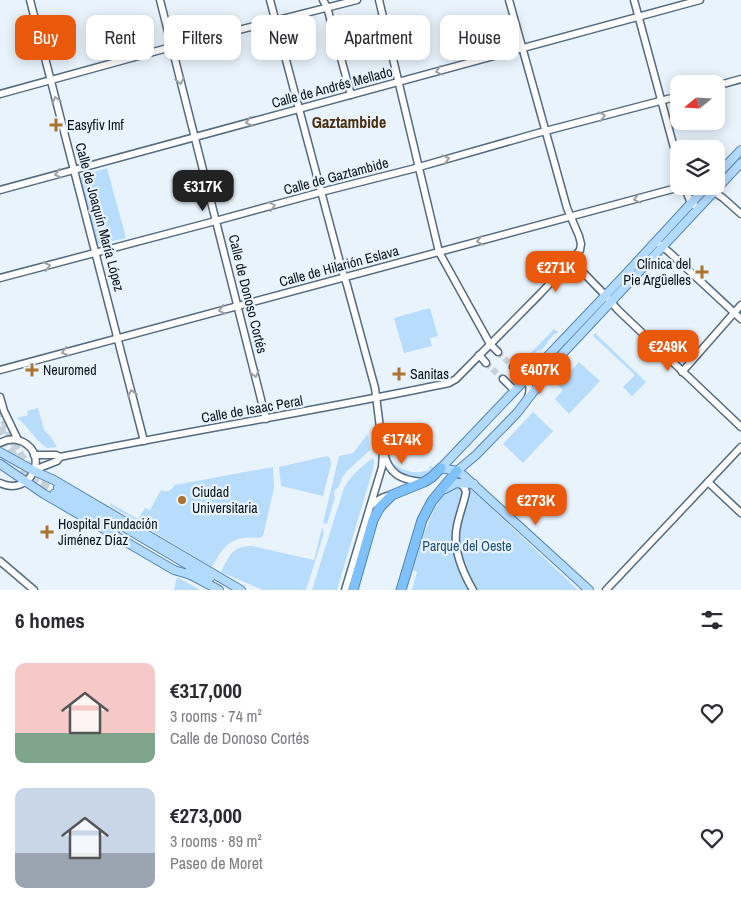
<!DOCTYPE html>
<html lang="en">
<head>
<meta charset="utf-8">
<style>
  body { margin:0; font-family:"Archivo Narrow",sans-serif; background:#f2f2f3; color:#2b2b33; height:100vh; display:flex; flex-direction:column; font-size:19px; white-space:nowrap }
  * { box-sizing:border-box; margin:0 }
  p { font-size:16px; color:#7c7c81 }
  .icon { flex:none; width:28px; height:28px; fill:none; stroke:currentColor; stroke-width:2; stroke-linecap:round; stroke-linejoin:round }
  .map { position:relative; height:590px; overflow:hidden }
  .sheet { display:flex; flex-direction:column; background:#fff; flex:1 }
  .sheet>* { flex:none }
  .guide { position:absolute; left:15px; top:15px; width:711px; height:45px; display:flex; gap:10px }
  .needle { width:32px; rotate:252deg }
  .fabs { position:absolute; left:670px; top:75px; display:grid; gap:10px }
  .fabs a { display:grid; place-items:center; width:55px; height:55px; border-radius:10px; background:#fff; box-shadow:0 2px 12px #0003; font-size:25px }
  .price { position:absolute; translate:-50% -42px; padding:0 11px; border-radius:10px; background:#ea580c; color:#fff; font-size:16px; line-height:32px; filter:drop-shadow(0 1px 2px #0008) }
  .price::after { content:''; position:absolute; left:50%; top:30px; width:15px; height:11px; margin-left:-8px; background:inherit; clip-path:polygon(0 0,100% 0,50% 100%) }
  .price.on { background:#222; color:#fff }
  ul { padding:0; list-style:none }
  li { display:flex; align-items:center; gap:15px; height:125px; padding:0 15px }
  li span { display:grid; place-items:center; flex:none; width:140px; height:100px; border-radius:10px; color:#555 }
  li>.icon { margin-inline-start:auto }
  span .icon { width:60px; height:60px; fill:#fffc; stroke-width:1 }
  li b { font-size:21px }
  h2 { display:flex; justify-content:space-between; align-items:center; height:60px; padding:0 15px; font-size:21px }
  .tag { padding:0 18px; border-radius:10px; background:#fff; box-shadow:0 2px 12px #0003; font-size:18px; line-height:45px }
  .tag.on { background:#ea580c; color:#fff }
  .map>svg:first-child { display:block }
</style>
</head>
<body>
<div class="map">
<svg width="741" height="590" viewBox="0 0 741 590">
  <rect width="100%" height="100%" fill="#e8f3fc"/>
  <g fill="#b8dcfc">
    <polygon points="107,168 126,238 94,245 77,178 83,176 83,175"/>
    <polygon points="430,308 438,336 430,338 432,346 404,353 394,318"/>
    <polygon points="554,329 558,332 556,334 555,333 550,339 547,342 548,343 540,351 539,350 536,352 537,354 529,361 529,362 528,364 524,360"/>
    <polygon points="595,333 646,382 632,396 623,387 635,375 593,336"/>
    <polygon points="579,362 600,381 569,414 555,399 563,390 558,385"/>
    <path d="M38 408 44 430 50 436 57 447 47 448C34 440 29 426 17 418L28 415 27 411Z"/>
    <polygon points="533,412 553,431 523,463 503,444"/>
    <polygon points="368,434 370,450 346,472 342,478 338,488 335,489 334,495 335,497 327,524 323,523 339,456 353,453"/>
    <path d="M386 435H389L390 460C400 471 415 475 429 470L430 466 436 468C417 488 391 475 386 450 385 444 383 440 386 435Z"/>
    <polygon points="327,456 330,458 331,464 323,496 281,486 279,467"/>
    <path d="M373 458 374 462 373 469 337 590H312L344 488C350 476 362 466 373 458Z"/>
    <path d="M273 467 274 488 263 536 259 538C232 535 224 545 212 567L111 506 110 503 138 519 145 508 150 510 161 490C167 493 172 490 175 485Z"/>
    <path d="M454 486H468L578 590H412L417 572 413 570C420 547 432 499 454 486Z"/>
    <path d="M322 528H323V532L324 533 306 590H263L221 572C229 556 232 546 252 546L314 560Z"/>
    <polygon points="177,577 200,590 174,590"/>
  </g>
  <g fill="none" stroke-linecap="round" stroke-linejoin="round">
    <g stroke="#c7d1da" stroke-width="6" stroke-dasharray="6 3" stroke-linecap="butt">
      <polyline points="498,352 513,367"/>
      <polyline points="486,363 503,379"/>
    </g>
    <g stroke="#c7d1da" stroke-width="8" stroke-dasharray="8 4" stroke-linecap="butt">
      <path d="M0 409C9 434 19 461 41 478 46 482 52 485 58 488"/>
      <path d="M0 427C8 448 19 469 37 483 42 487 49 490 54 494"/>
    </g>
    <g stroke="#546b7f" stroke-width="9">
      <g id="minor">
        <polyline points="30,0 144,441"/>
        <polyline points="160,0 266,419"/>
        <polyline points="270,0 342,270 347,285 375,388 383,452 382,467 345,590"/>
        <polyline points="323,0 327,7 351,95"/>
        <polyline points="379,0 439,252 490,344 498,352"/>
        <polyline points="634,0 679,166"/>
        <polyline points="716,86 741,79"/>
        <polyline points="0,94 164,49 357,0"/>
        <polyline points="684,186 691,203 698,208"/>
        <polyline points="0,190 700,0"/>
        <polyline points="714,192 723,198 741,214"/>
        <polyline points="659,244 669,252 741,319"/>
        <polyline points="570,262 575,264 605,295 618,310 741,427"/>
        <polyline points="0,278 208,223 329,190 412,169 538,133 679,96"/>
        <polyline points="479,355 486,363"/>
        <path d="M513 367C523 376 534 383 528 397"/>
        <polyline points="0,370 684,186"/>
        <polyline points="682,372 741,305"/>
        <polyline points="503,379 515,391"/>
        <polyline points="0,397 4,411 18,440"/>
        <path d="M0 443C7 439 15 438 23 442 50 456 30 497 0 483"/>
        <path d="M384 453C389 475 402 480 422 482"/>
        <polyline points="34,455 56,455 60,457"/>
        <path d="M34 470 57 461 60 457C189 431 320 410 449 383L456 379 539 295 570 262 580 250 581 244 579 236 567 208 509 0"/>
        <path d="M458 482 464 487 466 492C464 503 459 515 457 526 452 548 462 571 473 590"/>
        <polyline points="708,482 741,513"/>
        <path d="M372 505C378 499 383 496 392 495"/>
        <polyline points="0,561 34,590"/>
        <polyline points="606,590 741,447"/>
      </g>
    </g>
    <g stroke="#5684ad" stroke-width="10">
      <g id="major">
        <polyline points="716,176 741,150"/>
        <polyline points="0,452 34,471 54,480 241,590"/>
        <polyline points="0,464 44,494 174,570 191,575"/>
        <polyline points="441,468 623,277 707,186"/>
        <polyline points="441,468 457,471 463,475 589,590"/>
        <polyline points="457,471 476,455 517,413 564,352 741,163"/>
        <polyline points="58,488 210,578"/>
        <polyline points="445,489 456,483 474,484"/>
        <polyline points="54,494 115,530"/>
        <polyline points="187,573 219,590"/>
      </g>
    </g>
    <g stroke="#5684ad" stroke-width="11">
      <g id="highway">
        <polyline points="353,590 373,520 380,507 392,495 424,482 432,477 441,468"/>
        <polyline points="401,590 422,520 432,501 457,471"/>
      </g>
    </g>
    <use href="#minor" stroke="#fff" stroke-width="6"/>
    <use href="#major" stroke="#b2dafd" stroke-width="8"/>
    <use href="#highway" stroke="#7fc1fb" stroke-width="9"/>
  </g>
  <defs><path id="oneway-chevron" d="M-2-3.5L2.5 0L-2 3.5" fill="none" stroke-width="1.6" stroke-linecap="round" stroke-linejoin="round" transform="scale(1.25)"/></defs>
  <g stroke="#9da1a4">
    <use href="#oneway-chevron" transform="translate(439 71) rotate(165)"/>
    <use href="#oneway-chevron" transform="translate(180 81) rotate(77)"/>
    <use href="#oneway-chevron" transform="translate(56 100) rotate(-105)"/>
    <use href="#oneway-chevron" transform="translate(602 116) rotate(-15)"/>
    <use href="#oneway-chevron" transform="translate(249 122) rotate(165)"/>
    <use href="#oneway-chevron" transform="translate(446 159) rotate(-16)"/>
    <use href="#oneway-chevron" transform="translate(58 174) rotate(165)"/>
    <use href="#oneway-chevron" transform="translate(637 199) rotate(165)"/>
    <use href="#oneway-chevron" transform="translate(272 206) rotate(-15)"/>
    <use href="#oneway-chevron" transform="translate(480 241) rotate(165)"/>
    <use href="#oneway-chevron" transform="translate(47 266) rotate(-15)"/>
    <use href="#oneway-chevron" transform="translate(222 310) rotate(165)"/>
    <use href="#oneway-chevron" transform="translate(65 352) rotate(165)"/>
    <use href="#oneway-chevron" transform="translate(255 374) rotate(76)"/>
    <use href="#oneway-chevron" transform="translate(132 393) rotate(-104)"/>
  </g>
  <g fill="#ab7230" stroke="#e8f3fc" stroke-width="2">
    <path d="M53.5 117.5h5v5h5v5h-5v5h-5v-5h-5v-5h5z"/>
    <path d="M699.5 264.5h5v5h5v5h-5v5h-5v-5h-5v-5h5z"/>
    <path d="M29.5 362.5h5v5h5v5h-5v5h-5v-5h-5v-5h5z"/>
    <path d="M396.5 366.5h5v5h5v5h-5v5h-5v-5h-5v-5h5z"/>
    <circle cx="182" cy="500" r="5"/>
    <path d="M44.5 524.5h5v5h5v5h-5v5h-5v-5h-5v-5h5z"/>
  </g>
  <g text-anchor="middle" stroke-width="4.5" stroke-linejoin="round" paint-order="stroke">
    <g font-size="14" fill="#0a131b" stroke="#e8f3fc">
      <text transform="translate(332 87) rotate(-15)" y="5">Calle de Andrés Mellado</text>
      <text transform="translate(336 176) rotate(-15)" y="5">Calle de Gaztambide</text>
      <text transform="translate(100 217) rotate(75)" y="5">Calle de Joaquín María López</text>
      <text transform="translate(339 266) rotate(-15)" y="5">Calle de Hilarión Eslava</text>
      <text transform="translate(248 294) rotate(76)" y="5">Calle de Donoso Cortés</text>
      <text transform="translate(252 409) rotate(-10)" y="5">Calle de Isaac Peral</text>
    </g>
    <g font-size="14" fill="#0a131b" stroke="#e8f3fc" text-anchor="start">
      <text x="67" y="130">Easyfiv Imf</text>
      <text x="691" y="269" text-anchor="end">Clínica del<tspan x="691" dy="16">Pie Argüelles</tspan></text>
      <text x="43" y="375">Neuromed</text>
      <text x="410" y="379">Sanitas</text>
      <text x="192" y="497">Ciudad<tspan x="192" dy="16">Universitaria</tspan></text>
      <text x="58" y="529">Hospital Fundación<tspan x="58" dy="16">Jiménez Díaz</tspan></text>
    </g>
    <g font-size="14" fill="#1d5079" stroke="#e8f3fc">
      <text x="467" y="551">Parque del Oeste</text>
    </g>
    <g font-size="16" font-weight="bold" fill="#4b2f10" stroke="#e8f3fc">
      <text x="349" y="128">Gaztambide</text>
    </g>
  </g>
</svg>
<div class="fabs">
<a><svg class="needle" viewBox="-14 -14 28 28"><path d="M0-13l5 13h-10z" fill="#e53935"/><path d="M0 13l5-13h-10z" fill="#7c7c81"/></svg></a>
<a><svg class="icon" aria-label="layers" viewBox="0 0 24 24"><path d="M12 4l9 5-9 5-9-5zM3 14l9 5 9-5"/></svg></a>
</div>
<b class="price on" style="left:203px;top:212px">€317K</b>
<b class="price" style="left:556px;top:293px">€271K</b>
<b class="price" style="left:668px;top:372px">€249K</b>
<b class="price" style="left:540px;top:395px">€407K</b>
<b class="price" style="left:402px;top:465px">€174K</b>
<b class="price" style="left:536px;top:526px">€273K</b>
<div class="guide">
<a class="tag on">Buy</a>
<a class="tag">Rent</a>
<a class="tag">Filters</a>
<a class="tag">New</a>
<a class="tag">Apartment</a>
<a class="tag">House</a>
</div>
</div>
<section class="sheet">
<h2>6 homes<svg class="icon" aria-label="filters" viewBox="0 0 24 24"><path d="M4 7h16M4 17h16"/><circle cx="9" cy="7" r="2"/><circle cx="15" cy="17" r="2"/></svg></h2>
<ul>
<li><span style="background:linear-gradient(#f6c9c9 70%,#7fa58c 0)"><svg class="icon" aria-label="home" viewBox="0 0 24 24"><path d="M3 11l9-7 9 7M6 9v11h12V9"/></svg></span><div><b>€317,000</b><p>3 rooms · 74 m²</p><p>Calle de Donoso Cortés</p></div><svg class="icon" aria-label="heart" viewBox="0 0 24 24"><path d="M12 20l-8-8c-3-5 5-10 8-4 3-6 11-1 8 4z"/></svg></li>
<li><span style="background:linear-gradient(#c9d6e8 65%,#9aa5b1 0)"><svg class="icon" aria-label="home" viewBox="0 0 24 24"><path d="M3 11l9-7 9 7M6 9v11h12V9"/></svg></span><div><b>€273,000</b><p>3 rooms · 89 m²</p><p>Paseo de Moret</p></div><svg class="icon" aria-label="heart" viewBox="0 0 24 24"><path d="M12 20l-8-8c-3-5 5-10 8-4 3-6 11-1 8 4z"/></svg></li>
</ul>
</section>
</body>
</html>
